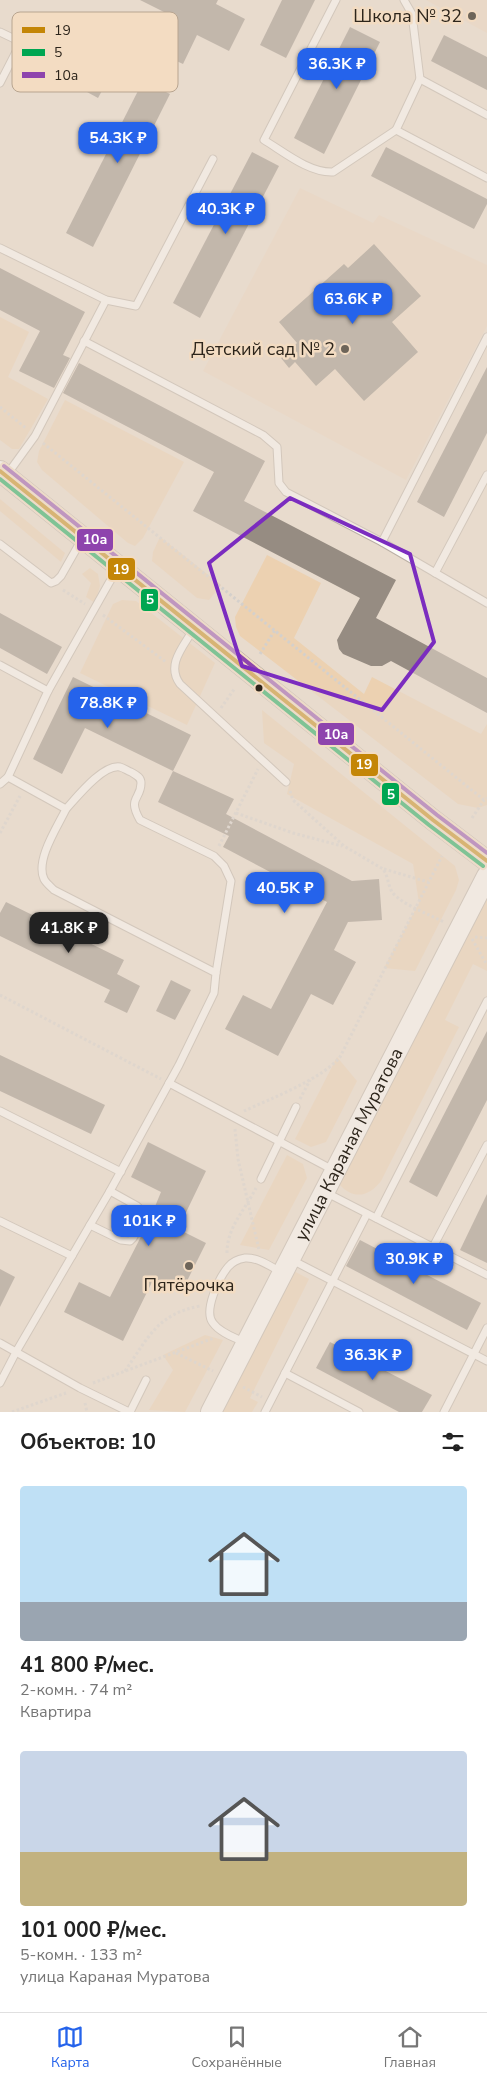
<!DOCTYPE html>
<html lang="ru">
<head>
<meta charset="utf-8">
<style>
  body { margin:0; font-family:"Nunito Sans",sans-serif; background:#f2f2f2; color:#222; height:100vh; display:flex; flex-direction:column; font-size:19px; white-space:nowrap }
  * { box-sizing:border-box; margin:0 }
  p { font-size:16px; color:#767676 }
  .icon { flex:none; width:28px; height:28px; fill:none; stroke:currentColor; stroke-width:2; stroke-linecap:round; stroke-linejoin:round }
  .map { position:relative; height:1412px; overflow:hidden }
  .sheet { display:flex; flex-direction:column; background:#fff; flex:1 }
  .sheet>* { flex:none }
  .price { position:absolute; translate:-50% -42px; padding:0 11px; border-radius:10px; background:#2563eb; color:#fff; font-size:16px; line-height:32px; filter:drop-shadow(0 1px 2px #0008) }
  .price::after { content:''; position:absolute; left:50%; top:30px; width:15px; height:11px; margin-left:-8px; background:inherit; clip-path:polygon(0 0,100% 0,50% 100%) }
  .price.selected { background:#222; color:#fff }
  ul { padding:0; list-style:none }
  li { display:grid; align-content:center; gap:10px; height:265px; padding:0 20px }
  li span { display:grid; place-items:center; height:155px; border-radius:5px; color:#555 }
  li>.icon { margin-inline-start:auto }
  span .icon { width:90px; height:90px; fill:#fffc; stroke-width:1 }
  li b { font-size:21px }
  h2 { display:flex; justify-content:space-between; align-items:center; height:60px; padding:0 20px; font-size:21px }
  .tab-bar { display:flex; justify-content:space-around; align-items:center; height:70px; border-top:1px solid #e0e0e0; background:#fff; font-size:14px; color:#767676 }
  .tab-bar a { display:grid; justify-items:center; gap:2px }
  .tab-bar .selected { color:#2563eb }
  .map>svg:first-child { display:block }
</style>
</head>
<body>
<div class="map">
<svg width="487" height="1412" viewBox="0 0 487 1412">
  <rect width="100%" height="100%" fill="#e8dbcd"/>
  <g fill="#ebd6be">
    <polygon points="426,0 487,0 487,33"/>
    <polygon points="300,188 373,223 379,215 487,265 487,326 406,480 203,371"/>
  </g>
  <g fill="#ecd1b1">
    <polygon points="0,317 29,332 8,377 48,399 19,449 12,449 0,440"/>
    <polygon points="65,400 184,462 143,538 135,546 128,543 42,470 37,462 39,451"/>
    <polygon points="0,499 65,553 61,562 0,511"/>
    <polygon points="160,537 221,585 209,600 197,598 152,561 153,552"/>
    <polygon points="267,555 321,583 294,638 364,694 372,677 481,734 487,724 487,805 478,808 458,804 240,636 236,627 235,617"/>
    <polygon points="90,568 98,574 100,586 95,603 86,597 91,583 82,574"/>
    <polygon points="122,600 136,601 215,663 187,725 80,673 113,604"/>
    <polygon points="262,710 455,866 459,880 456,890 415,971 384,968 419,903 413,864 287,794 294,764 264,743"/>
    <path d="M487 898V971L473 964 445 1020 459 1027 381 1181C369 1197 353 1200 339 1184L483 899Z"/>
    <polygon points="337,1057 357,1081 326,1142 311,1147 295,1139"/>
    <polygon points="287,1155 303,1164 307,1178 269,1250 240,1245"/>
    <polygon points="286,1267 309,1279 250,1398 258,1402 252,1412 213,1412"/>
    <polygon points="205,1335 223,1340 185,1412 149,1410 173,1370 163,1355"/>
  </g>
  <g fill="#968c82">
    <polygon points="140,0 218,0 216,4 245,19 229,51 197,35 183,64 153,50 170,15"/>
    <polygon points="282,0 315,0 286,58 260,45"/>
    <polygon points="350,27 380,42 324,154 294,138"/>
    <polygon points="444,35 487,57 487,90 431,61"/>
    <polygon points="61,40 114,69 98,98 45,69"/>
    <polygon points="143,81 170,94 93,247 66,233"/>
    <polygon points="386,147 487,199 487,204 474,229 371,176"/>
    <polygon points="252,152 279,166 200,318 173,303"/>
    <polygon points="374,244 421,296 392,322 418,352 364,401 335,369 316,386 295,362 289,368 281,358 297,343 279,322 344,264 348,268"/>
    <polygon points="0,268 85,312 63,355 70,358 54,388 19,371 40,331 0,310"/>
    <polygon points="79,363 265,461 244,501 396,580 376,618 487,678 487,713 391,661 382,666 371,666 343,654 339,649 337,640 360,598 193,511 214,472 63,393"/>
    <polygon points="487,367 487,433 444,517 417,502"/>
    <polygon points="0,613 62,647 47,674 0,648"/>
    <polygon points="73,677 191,735 173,771 85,728 62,774 33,759"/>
    <polygon points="173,771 234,799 226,814 352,881 379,879 382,920 348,922 334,950 356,962 333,1005 311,994 278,1056 225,1029 243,995 271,1009 327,902 223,847 229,836 158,802"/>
    <polygon points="6,902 124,960 117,974 140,986 127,1013 104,1002 110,990 0,936 0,913"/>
    <polygon points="171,980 191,990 175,1020 156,1011"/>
    <polygon points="487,1031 487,1100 437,1197 409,1182"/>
    <polygon points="0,1055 105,1105 91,1134 0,1091"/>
    <polygon points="148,1142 206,1171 178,1229 206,1243 181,1293 153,1280 123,1341 64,1312 79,1282 110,1297 149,1221 161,1192 131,1177"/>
    <polygon points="487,1194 487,1263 460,1250"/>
    <polygon points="360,1240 481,1303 467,1330 346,1266"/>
    <polygon points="0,1269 15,1277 0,1307"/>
    <polygon points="330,1342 432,1395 422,1412 399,1412 316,1368"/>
  </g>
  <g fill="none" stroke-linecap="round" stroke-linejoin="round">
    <g stroke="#bab0a5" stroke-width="9">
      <g id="lane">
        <path d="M336 0 264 140C284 152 309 173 333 172L396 130"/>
        <polyline points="404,0 412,14 420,79 396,130 487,178"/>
        <polyline points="0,32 21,42 0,83"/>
        <polyline points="420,79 487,115"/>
        <polyline points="0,248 106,300 136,306 213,159"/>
        <polyline points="84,341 263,435 277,447 279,483 286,492 382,542 487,603"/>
        <polyline points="6,476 35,436 106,300"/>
        <polyline points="382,542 487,337"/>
        <polyline points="0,544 51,583 56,581 61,576 82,539"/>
        <polyline points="435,573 487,475"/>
        <path d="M193 630C183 647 166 665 180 684L286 782"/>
        <polyline points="0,665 48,691"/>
        <path d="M8 777 66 809C58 826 35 860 44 879 46 883 51 887 54 890L216 973 214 993 179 1065 110 1191 137 1206 143 1212 144 1218 133 1238 130 1241 121 1240 90 1225 16 1352 80 1388 129 1412"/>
        <polyline points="0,784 8,777 48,691 118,567"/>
        <path d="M66 809C77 797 103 764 120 767 124 768 128 771 131 772 136 775 141 777 141 783 141 800 127 797 140 820L214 856 224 866 231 881 216 973"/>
        <polyline points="169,1083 335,1171"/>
        <polyline points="0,1111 121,1172"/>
        <polyline points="261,1179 296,1107"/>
        <polyline points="327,1193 487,1275"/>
        <polyline points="376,1218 487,1001"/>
        <polyline points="0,1221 72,1256"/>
        <polyline points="90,1225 110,1191"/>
        <polyline points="433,1247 487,1145"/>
        <polyline points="292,1260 487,1361"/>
        <polyline points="0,1343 16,1352 0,1383"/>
        <path d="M246 1343C236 1338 220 1333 213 1323 203 1311 219 1278 228 1267 232 1262 239 1259 245 1258 257 1257 270 1266 281 1272"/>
        <polyline points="285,1373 359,1412"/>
        <polyline points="130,1412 146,1380"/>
        <polyline points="265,1412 367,1214"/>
        <polyline points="444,1412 487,1328"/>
      </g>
    </g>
    <g stroke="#bab0a5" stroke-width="22">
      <g id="secondary">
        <polyline points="0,471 433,820 487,861"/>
        <path id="s1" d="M211 1412 487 876"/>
      </g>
    </g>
    <g stroke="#d4d0cc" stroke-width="3" stroke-dasharray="2.5 2.5" stroke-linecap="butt">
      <polyline points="0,407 27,429"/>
      <polyline points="43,443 484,800 487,798"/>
      <polyline points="63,590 85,604"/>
      <polyline points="103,615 166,662"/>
      <polyline points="260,654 275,630"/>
      <polyline points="221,708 235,688"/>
      <path d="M290 791 293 800 344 846 383 869C388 876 388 885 392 892 401 904 430 915 444 922"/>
      <polyline points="236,813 293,833 342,846"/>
      <polyline points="472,818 484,800"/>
      <polyline points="0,833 20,796"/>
      <polyline points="219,846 258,769"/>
      <polyline points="384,869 428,882"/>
      <polyline points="475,937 487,938"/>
      <polyline points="472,939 487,965"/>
      <polyline points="0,995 161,1079"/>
      <polyline points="300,1099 310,1080"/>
      <path d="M244 1111C270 1099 322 1079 340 1057L442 856"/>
      <polyline points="235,1129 238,1159 259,1250"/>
      <path d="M227 1253C227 1227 245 1210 256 1188"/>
      <polyline points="176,1353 213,1371"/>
      <path d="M125 1371C148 1338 157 1314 200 1306"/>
      <polyline points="93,1383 214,1338"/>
      <polyline points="243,1387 262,1397"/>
      <polyline points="85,1403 87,1412"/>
      <polyline points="12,1412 66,1393"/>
    </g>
    <use href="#lane" stroke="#fcfaf8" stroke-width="7"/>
    <use href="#secondary" stroke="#fcfaf8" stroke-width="20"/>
    <g stroke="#f3dcc2" stroke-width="8">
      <polyline id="bus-1" points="0,471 433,820 487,861"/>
    </g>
    <g stroke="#f3dcc2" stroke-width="8">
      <polyline id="bus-2" points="0,479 429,825 483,866"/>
    </g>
    <g stroke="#f3dcc2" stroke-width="8">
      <polyline id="bus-3" points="4,466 437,815 487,853"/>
    </g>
    <use href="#bus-1" stroke="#c48607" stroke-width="4"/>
    <use href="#bus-2" stroke="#00a651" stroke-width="4"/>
    <use href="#bus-3" stroke="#8e44ad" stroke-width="4"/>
  </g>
  <path d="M0 0H487V1412H0ZM290 498 410 554 434 642 382 710 242 666 209 563Z" fill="#e8dbcd" fill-opacity=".55" fill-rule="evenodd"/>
  <path fill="none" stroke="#7b2cbf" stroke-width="4" stroke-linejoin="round" d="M290 498 410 554 434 642 382 710 242 666 209 563Z"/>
  <g fill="#6e6559" stroke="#f3dcc2" stroke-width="2">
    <circle cx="472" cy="16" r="5"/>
    <circle cx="345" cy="349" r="5"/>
    <circle cx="189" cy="1266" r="5"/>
  </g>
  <circle fill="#2d251b" stroke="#f3dcc2" stroke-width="2" cx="259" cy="688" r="4.5"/>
  <g text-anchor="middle" stroke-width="5" stroke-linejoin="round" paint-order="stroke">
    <g font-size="18" fill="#2d251b" stroke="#f3dcc2" text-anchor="end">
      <text x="462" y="22">Школа № 32</text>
      <text x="335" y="355">Детский сад № 2</text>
      <text x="189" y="1291" text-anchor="middle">Пятёрочка</text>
    </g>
    <g font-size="18" fill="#2d251b" stroke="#f3dcc2">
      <text dy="6" stroke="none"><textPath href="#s1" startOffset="301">улица Караная Муратова</textPath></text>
    </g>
  </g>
  <rect x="12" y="12" width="166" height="80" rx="8" fill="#f3dcc2" stroke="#b8a590" stroke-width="1"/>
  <rect x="22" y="27" width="23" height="6" fill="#c48607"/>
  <rect x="22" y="49" width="23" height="7" fill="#00a651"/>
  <rect x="22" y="72" width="23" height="6" fill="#8e44ad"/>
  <g font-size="14" fill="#2d251b">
    <text x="54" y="35">19</text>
    <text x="54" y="57">5</text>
    <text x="54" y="80">10а</text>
  </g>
  <g stroke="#f3dcc2" stroke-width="2">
    <rect x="76" y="528" width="38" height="24" rx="5" fill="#8e44ad"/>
    <rect x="107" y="557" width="29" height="24" rx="5" fill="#c48607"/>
    <rect x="140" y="588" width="19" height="24" rx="5" fill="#00a651"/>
    <rect x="317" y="722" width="38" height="24" rx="5" fill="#8e44ad"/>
    <rect x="350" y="753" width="29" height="24" rx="5" fill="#c48607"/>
    <rect x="381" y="782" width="19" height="24" rx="5" fill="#00a651"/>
  </g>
  <g font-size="14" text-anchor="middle" font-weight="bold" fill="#fff">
    <text x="95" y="544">10а</text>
    <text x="121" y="574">19</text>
    <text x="150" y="604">5</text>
    <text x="336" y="739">10а</text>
    <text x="364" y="769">19</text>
    <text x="391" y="799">5</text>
  </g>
</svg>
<b class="price" style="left:337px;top:90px">36.3K ₽</b>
<b class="price" style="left:118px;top:164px">54.3K ₽</b>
<b class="price" style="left:226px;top:235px">40.3K ₽</b>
<b class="price" style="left:353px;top:325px">63.6K ₽</b>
<b class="price" style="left:108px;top:729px">78.8K ₽</b>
<b class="price" style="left:285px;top:914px">40.5K ₽</b>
<b class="price selected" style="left:69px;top:954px">41.8K ₽</b>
<b class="price" style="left:149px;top:1247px">101K ₽</b>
<b class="price" style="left:414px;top:1285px">30.9K ₽</b>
<b class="price" style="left:373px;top:1381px">36.3K ₽</b>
</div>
<section class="sheet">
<h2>Объектов: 10<svg class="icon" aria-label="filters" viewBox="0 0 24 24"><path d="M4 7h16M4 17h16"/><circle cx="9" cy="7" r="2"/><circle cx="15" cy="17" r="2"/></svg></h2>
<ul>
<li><span style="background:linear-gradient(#bfe0f5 75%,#9aa5b1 0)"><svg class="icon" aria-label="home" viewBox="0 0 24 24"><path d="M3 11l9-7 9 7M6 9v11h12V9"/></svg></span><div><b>41 800 ₽/мес.</b><p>2-комн. · 74 m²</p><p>Квартира</p></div></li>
<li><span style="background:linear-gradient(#c9d6e8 65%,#c2b280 0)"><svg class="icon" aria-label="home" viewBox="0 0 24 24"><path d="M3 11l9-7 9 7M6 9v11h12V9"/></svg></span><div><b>101 000 ₽/мес.</b><p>5-комн. · 133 m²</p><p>улица Караная Муратова</p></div></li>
</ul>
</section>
<nav class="tab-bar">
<a class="selected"><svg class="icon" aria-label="map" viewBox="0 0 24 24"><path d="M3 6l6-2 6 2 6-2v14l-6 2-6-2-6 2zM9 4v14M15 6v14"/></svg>Карта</a>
<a><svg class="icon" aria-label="saved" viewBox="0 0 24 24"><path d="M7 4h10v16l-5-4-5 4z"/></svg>Сохранённые</a>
<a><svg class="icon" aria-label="home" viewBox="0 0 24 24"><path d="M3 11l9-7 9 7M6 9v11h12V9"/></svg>Главная</a>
</nav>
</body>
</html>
